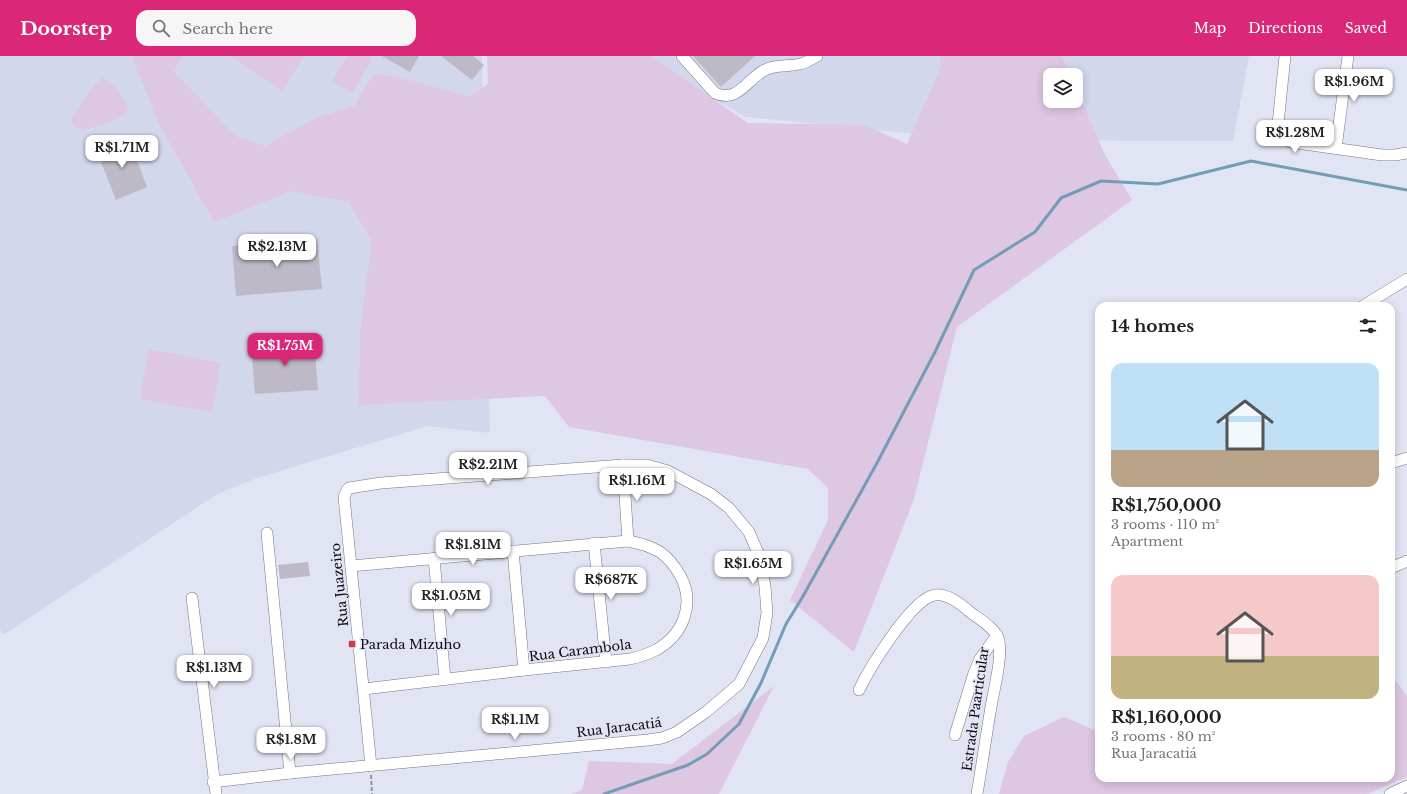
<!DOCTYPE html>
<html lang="en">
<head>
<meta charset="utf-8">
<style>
  body { margin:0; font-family:"Libre Baskerville",serif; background:#f6f6f6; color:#202124; height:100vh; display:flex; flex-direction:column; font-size:15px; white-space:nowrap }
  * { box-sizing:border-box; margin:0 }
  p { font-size:13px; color:#757577 }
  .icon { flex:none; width:22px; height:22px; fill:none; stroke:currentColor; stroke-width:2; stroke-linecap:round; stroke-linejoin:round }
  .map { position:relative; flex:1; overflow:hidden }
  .side { position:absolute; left:1095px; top:246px; width:300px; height:480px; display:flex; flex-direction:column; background:#fff; border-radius:12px; box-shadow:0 2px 10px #0003 }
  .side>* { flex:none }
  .tools { position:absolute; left:1043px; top:12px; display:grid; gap:8px }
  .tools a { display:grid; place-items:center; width:40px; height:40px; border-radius:8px; background:#fff; box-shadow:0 2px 10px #0003; font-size:20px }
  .price { position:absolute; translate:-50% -34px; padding:0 9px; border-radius:8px; background:#fff; color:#222; font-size:13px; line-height:26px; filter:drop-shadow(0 1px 2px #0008) }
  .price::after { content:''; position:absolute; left:50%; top:24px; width:12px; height:9px; margin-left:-6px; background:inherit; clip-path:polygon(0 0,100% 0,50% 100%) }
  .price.selected { background:#db2777; color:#fff }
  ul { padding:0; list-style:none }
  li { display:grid; align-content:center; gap:8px; height:212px; padding:0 16px }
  li span { display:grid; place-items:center; height:124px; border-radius:12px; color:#555 }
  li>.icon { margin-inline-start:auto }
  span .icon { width:72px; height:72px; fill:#fffc; stroke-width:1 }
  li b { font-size:17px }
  h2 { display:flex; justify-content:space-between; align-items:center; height:48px; padding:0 16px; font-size:17px }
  header { display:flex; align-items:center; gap:24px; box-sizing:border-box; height:56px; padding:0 20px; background:#db2777; color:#fff }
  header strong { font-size:19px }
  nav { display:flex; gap:22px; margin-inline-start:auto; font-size:14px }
  .search { width:280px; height:36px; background:#f6f6f6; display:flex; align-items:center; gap:10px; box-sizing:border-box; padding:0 14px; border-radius:12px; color:#757577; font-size:15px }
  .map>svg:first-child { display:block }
</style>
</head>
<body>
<header>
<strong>Doorstep</strong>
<div class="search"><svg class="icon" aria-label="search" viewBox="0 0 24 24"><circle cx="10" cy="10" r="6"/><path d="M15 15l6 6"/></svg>Search here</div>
<nav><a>Map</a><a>Directions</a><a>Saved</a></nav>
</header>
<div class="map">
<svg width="1407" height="738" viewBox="0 0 1407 738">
  <rect width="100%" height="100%" fill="#e1e4f3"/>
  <g fill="#d3d7ec" fill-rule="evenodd">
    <polygon points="0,0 482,0 490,377 428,370 257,422 219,437 3,579 0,573"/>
    <path d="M634 0H1249L1233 85 974 84 746 61ZM1050 19H1076V45H1050Z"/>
  </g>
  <g fill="#ddc7e3">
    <polygon points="136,0 182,0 174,16 237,81 265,90 318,61 354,50 374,18 399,21 470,41 488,28 487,0 651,0 748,67 865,69 907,88 941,11 940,0 1062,0 1070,19 1050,19 1050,45 1076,45 1076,32 1105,99 1132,144 957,271 914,443 854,596 790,544 828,464 828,432 808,413 569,371 545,340 359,349 360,276 372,184 348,146 291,135 214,166 158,66 133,4"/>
    <polygon points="231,0 304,0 282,35"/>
    <polygon points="347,0 369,0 373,2 352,37 332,25"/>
    <path d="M102 22C111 25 115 31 121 39 124 43 130 50 127 56 123 64 94 71 84 74 76 73 73 69 71 62L98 25Z"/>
    <polygon points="149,293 221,307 212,356 140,343"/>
    <polygon points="1391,618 1407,640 1407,721 1367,738 999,738 1008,706 1024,680 1064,661 1099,676 1099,722 1391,722"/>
    <polygon points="774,630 719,738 571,738 582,734 589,705 672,708"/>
  </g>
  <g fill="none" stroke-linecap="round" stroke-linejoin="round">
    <polyline stroke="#749cb6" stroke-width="3" points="604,738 688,709 707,698 739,668 761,627 786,568 802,542 877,407 935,296 974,214 1035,176 1061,142 1101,125 1158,128 1251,105 1407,134"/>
  </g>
  <g fill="#bdb9c7">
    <polygon points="382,0 419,0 410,16"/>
    <polygon points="441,0 473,0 484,9 472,24"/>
    <polygon points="693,0 755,0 721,31"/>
    <polygon points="117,80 125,95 133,94 147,131 116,144 101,106 109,103 101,86"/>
    <polygon points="317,183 322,233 236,240 232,190"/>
    <polygon points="314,284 318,334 255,338 251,289"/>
    <polygon points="308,506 310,520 280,523 278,509"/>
  </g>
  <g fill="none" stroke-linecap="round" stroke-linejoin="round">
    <g stroke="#737683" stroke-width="12">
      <g id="minor">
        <path d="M682 0 715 37C737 47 746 25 763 15 774 8 787 11 800 8 806 7 811 3 817 0"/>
        <path d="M1285 0 1278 68C1279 77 1281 82 1290 86L1382 99H1395L1407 97"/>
        <polyline points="1336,92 1348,0"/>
        <polyline points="1363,250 1407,223"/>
        <polyline points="1391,407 1407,402"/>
        <polyline points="623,409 628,485"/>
        <polyline points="267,477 290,717"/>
        <polyline points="594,487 606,606"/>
        <polyline points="513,495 524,614"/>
        <polyline points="434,502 445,623"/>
        <path d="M351 510 628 485C639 487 650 490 660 496 669 502 676 512 681 521 695 549 683 579 656 594 648 598 639 601 630 603L524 614 364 633"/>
        <polyline points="1391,512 1407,505"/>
        <polyline points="192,542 216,738"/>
        <path d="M859 634C869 613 912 542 935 539 947 537 961 548 970 556 979 563 997 573 999 585 1002 605 994 632 991 651 986 680 982 709 977 738"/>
        <polyline points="955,679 974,617 980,603 997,579"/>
        <polyline points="213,726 290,717 648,684 662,682 677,676 706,656 739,628 763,582 767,557 765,530 759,499 749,476 729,452 711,438 668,415 647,409 623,409 381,427 349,432 347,434 344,441 371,710"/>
        <polyline points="1390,738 1407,730"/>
      </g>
    </g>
    <polyline stroke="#92939f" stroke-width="2" stroke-dasharray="4 2" stroke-linecap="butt" points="371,719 372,738"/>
    <use href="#minor" stroke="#fff" stroke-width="11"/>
  </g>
  <rect fill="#cd3e47" stroke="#e1e4f3" stroke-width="1.5" x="348" y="584" width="8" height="8" rx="2"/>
  <g text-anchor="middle" stroke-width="3" stroke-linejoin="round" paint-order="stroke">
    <g font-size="13" fill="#0b0b10" stroke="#e1e4f3">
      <text transform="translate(339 529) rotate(-96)" y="5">Rua Juazeiro</text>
      <text transform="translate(580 594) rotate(-7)" y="5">Rua Carambola</text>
      <text transform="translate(975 653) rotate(-82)" y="5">Estrada Paarticular</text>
      <text transform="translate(619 671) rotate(-7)" y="5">Rua Jaracatiá</text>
    </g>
    <g font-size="13" fill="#0b0b10" stroke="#e1e4f3" text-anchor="start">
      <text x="360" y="593">Parada Mizuho</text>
    </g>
  </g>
</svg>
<div class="tools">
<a><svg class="icon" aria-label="layers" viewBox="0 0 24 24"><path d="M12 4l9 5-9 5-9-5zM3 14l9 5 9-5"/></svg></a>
</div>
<b class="price" style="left:1354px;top:47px">R$1.96M</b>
<b class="price" style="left:1295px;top:98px">R$1.28M</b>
<b class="price" style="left:122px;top:113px">R$1.71M</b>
<b class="price" style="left:277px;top:212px">R$2.13M</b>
<b class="price selected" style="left:285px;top:311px">R$1.75M</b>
<b class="price" style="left:488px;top:430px">R$2.21M</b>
<b class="price" style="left:637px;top:446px">R$1.16M</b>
<b class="price" style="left:473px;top:510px">R$1.81M</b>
<b class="price" style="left:753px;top:529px">R$1.65M</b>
<b class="price" style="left:611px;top:545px">R$687K</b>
<b class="price" style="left:451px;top:561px">R$1.05M</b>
<b class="price" style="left:214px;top:633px">R$1.13M</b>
<b class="price" style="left:515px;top:685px">R$1.1M</b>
<b class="price" style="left:291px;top:705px">R$1.8M</b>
<section class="side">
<h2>14 homes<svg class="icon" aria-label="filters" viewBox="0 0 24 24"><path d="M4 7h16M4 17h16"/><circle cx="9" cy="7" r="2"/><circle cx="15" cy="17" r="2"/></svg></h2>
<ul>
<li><span style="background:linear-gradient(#bfe0f5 70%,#b9a48a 0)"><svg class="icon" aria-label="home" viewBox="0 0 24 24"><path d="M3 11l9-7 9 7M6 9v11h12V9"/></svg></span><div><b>R$1,750,000</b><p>3 rooms · 110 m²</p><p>Apartment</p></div></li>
<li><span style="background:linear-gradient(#f6c9c9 65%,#c2b280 0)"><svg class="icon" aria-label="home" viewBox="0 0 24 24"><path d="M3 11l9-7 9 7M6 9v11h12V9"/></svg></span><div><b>R$1,160,000</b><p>3 rooms · 80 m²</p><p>Rua Jaracatiá</p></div></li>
</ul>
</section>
</div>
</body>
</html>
